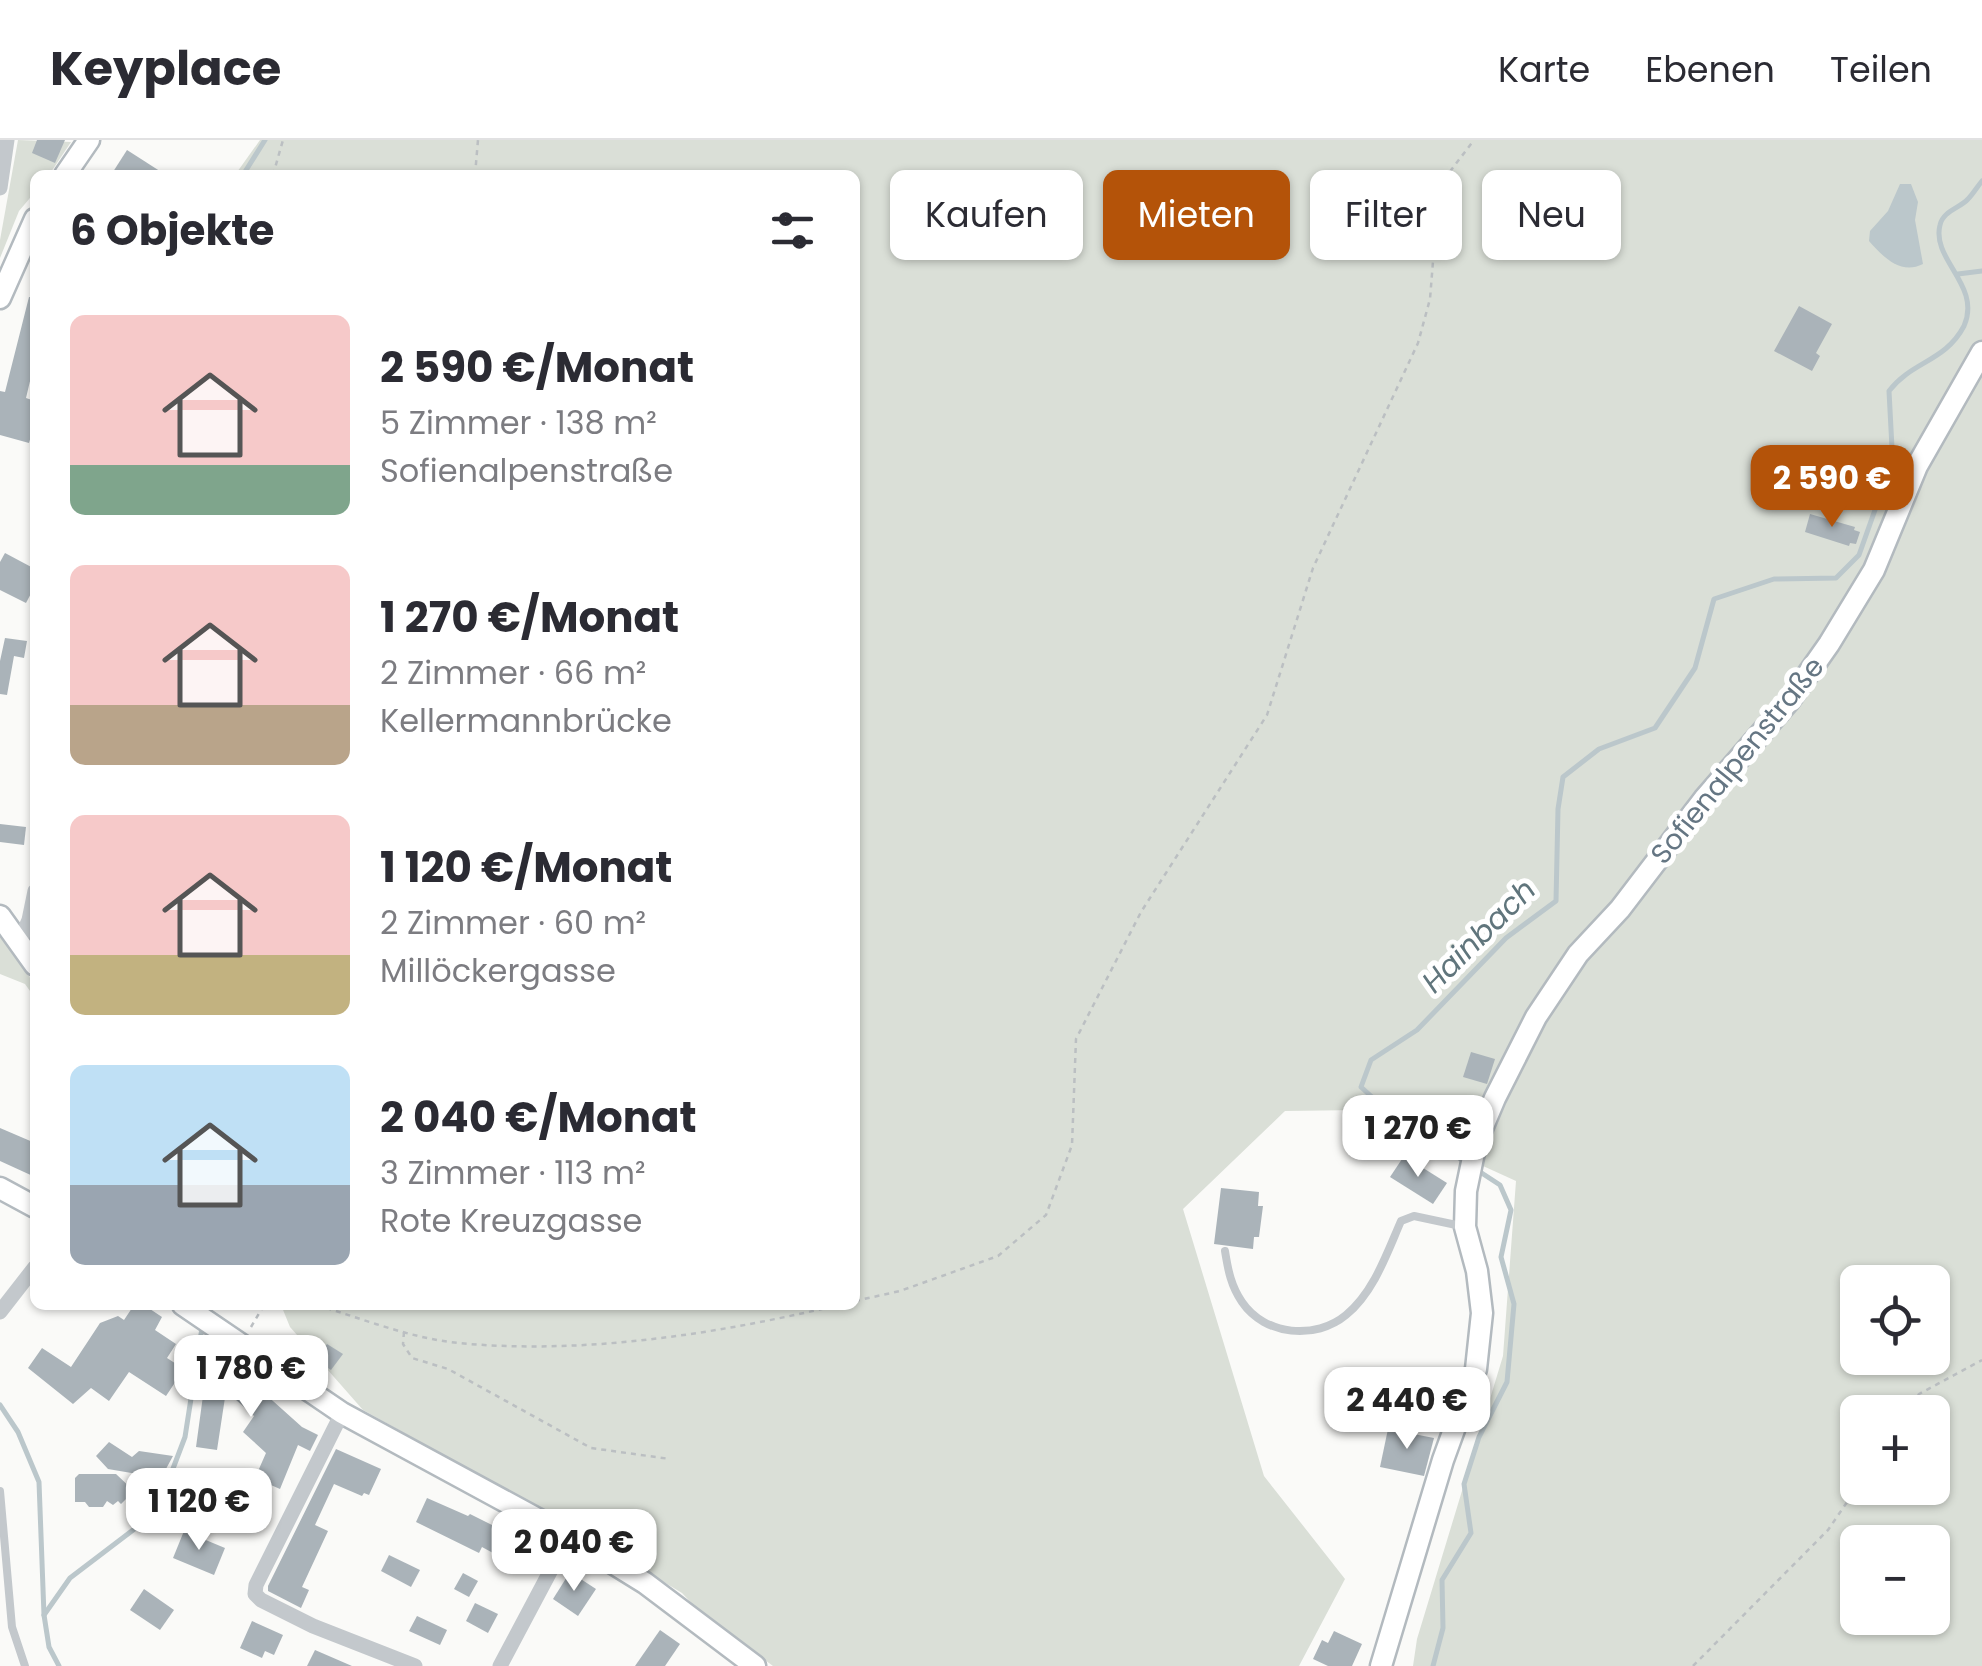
<!DOCTYPE html>
<html lang="de">
<head>
<meta charset="utf-8">
<style>
  body { margin:0; font-family:Poppins,sans-serif; background:#f7f7f7; color:#2b2b33; height:100vh; display:flex; flex-direction:column; font-size:38px; white-space:nowrap }
  * { box-sizing:border-box; margin:0 }
  p { font-size:32px; color:#7c7c81 }
  .icon { flex:none; width:55px; height:55px; fill:none; stroke:currentColor; stroke-width:2; stroke-linecap:round; stroke-linejoin:round }
  .map { position:relative; flex:1; overflow:hidden }
  .sheet { position:absolute; left:30px; top:30px; width:830px; height:1140px; display:flex; flex-direction:column; background:#fff; border-radius:15px; box-shadow:0 2px 8px #0004 }
  .sheet>* { flex:none }
  .guide { position:absolute; left:890px; top:30px; width:940px; height:90px; display:flex; gap:20px }
  .tools { position:absolute; left:1840px; top:1125px; display:grid; gap:20px }
  .tools a { display:grid; place-items:center; width:110px; height:110px; border-radius:15px; background:#fff; box-shadow:0 2px 8px #0004; font-size:50px }
  .price { position:absolute; translate:-50% -85px; padding:0 22px; border-radius:20px; background:#fff; color:#222; font-size:32px; line-height:65px; filter:drop-shadow(0 2px 5px #0008) }
  .price::after { content:''; position:absolute; left:50%; top:60px; width:30px; height:22px; margin-left:-15px; background:inherit; clip-path:polygon(0 0,100% 0,50% 100%) }
  .price.on { background:#b45309; color:#fff }
  ul { padding:0; list-style:none }
  li { display:flex; align-items:center; gap:30px; height:250px; padding:0 40px }
  li span { display:grid; place-items:center; flex:none; width:280px; height:200px; border-radius:15px; color:#555 }
  li>.icon { margin-inline-start:auto }
  span .icon { width:120px; height:120px; fill:#fffc; stroke-width:1 }
  li b { font-size:42px }
  h2 { display:flex; justify-content:space-between; align-items:center; height:120px; padding:0 40px; font-size:42px }
  .chip { padding:0 35px; border-radius:15px; background:#fff; box-shadow:0 2px 8px #0004; font-size:35px; line-height:90px }
  .chip.on { background:#b45309; color:#fff }
  header { display:flex; align-items:center; gap:60px; box-sizing:border-box; height:140px; padding:0 50px; background:#fff; border-bottom:2px solid #e1e1e2 }
  header strong { font-size:48px }
  nav { display:flex; gap:55px; margin-inline-start:auto; font-size:35px }
  .map>svg:first-child { display:block }
</style>
</head>
<body>
<header>
<strong>Keyplace</strong>
<nav><a>Karte</a><a>Ebenen</a><a>Teilen</a></nav>
</header>
<div class="map">
<svg width="1982" height="1526" viewBox="0 0 1982 1526">
  <rect width="100%" height="100%" fill="#fafaf8"/>
  <g fill="#dadfd7" fill-rule="evenodd">
    <polygon points="18,0 71,2 49,35 35,35 35,52 19,71 0,118 0,100"/>
    <path d="M260 0H1982V1526H1413L1417 1499 1503 1216 1516 1041 1360 970 1285 971 1183 1069 1264 1336 1345 1439 1299 1526H773L699 1471 682 1453 571 1386 363 1270 290 1187 281 1165H855V35H235ZM1858 1142H1932V1218H1858ZM1858 1272H1932V1348H1858ZM1858 1402H1932V1478H1858Z"/>
    <polygon points="0,794 35,845 35,858 25,844 0,834"/>
  </g>
  <path fill="#bbc7cb" d="M1900 44H1911L1918 62 1915 80 1923 124C1901 135 1884 118 1869 101L1870 91 1888 71Z"/>
  <g fill="none" stroke-linecap="round" stroke-linejoin="round">
    <g stroke="#bbc7cb" stroke-width="5">
      <polyline points="243,35 265,0"/>
      <polyline points="1958,134 1982,131"/>
      <path d="M1465 1022 1384 968 1361 947 1371 920 1417 890 1506 798 1556 761 1558 669 1563 637 1599 609 1655 588 1695 528 1714 459 1774 439 1836 438 1859 415 1881 353 1892 308 1889 251C1912 221 1945 222 1964 186 1982 145 1931 120 1940 85 1943 71 1960 68 1968 59 1973 54 1977 47 1982 41"/>
      <polyline points="0,1265 18,1292 39,1342 44,1475 49,1507 59,1526"/>
      <polyline points="44,1475 70,1438 137,1387 166,1347 185,1297 202,1188"/>
      <polyline points="1433,1526 1443,1488 1442,1440 1471,1393 1464,1344 1479,1297 1507,1242 1514,1164 1501,1117 1511,1070 1500,1045 1474,1028"/>
    </g>
  </g>
  <g fill="#aab3b9">
    <polygon points="37,0 65,0 55,23 32,13"/>
    <polygon points="127,10 166,35 111,35"/>
    <polygon points="29,157 35,157 35,220 26,258 35,261 35,282 29,303 0,295 0,251 5,252"/>
    <polygon points="1799,166 1832,184 1816,213 1820,216 1812,231 1774,211"/>
    <polygon points="1766,339 1786,348 1777,366 1758,357"/>
    <polygon points="1810,374 1855,387 1854,390 1860,392 1856,404 1850,403 1849,406 1805,392"/>
    <polygon points="5,413 35,429 35,446 26,463 0,450 0,422"/>
    <polygon points="5,498 27,501 24,518 14,516 7,555 0,554 0,521"/>
    <polygon points="0,684 26,687 24,705 0,702"/>
    <polygon points="1471,912 1495,919 1487,944 1463,937"/>
    <polygon points="0,988 35,1003 35,1037 0,1021"/>
    <polygon points="1404,1016 1447,1043 1433,1064 1390,1037"/>
    <polygon points="1221,1048 1259,1052 1258,1066 1263,1066 1259,1097 1254,1097 1253,1109 1214,1104"/>
    <polygon points="134,1165 144,1165 162,1177 155,1190 176,1204 167,1218 184,1229 166,1256 129,1232 109,1261 91,1248 73,1264 28,1228 42,1208 71,1227 100,1183 118,1176 124,1180"/>
    <polygon points="327,1204 343,1214 331,1230 316,1220"/>
    <polygon points="215,1209 302,1287 318,1295 310,1311 298,1305 280,1349 255,1338 266,1313 243,1292 254,1276 226,1251 217,1310 196,1307 208,1219"/>
    <polygon points="1388,1289 1434,1298 1424,1336 1380,1327"/>
    <polygon points="109,1302 132,1317 139,1311 173,1316 161,1338 108,1329 96,1316"/>
    <polygon points="336,1309 381,1329 369,1355 364,1353 362,1356 334,1344 315,1385 328,1391 302,1447 309,1450 301,1468 268,1451 268,1446"/>
    <polygon points="79,1334 116,1334 134,1351 121,1364 118,1361 113,1365 107,1361 103,1367 89,1367 85,1362 75,1362 75,1338"/>
    <polygon points="427,1358 468,1376 470,1374 540,1409 528,1432 482,1407 479,1413 416,1382"/>
    <polygon points="184,1391 225,1408 214,1435 173,1418"/>
    <polygon points="389,1415 420,1430 411,1447 381,1431"/>
    <polygon points="570,1432 596,1449 578,1476 553,1459"/>
    <polygon points="463,1433 478,1441 469,1457 454,1449"/>
    <polygon points="144,1449 174,1470 160,1490 130,1470"/>
    <polygon points="475,1463 498,1474 488,1493 466,1481"/>
    <polygon points="417,1476 447,1490 440,1505 409,1491"/>
    <polygon points="252,1481 283,1495 274,1515 265,1511 262,1518 240,1508"/>
    <polygon points="660,1490 680,1504 665,1526 635,1526"/>
    <polygon points="1334,1491 1362,1504 1352,1526 1328,1526 1313,1519 1322,1500 1328,1503"/>
    <polygon points="315,1510 352,1526 307,1526"/>
  </g>
  <g fill="none" stroke-linecap="round" stroke-linejoin="round">
    <g stroke="#b3babf" stroke-width="25">
      <g id="secondary">
        <polyline points="65,35 89,0"/>
        <polyline points="0,158 35,79"/>
        <polyline points="0,776 35,825"/>
        <polyline points="0,1048 35,1067"/>
        <polyline points="183,1165 342,1273 569,1396 645,1443 755,1526"/>
        <polyline points="1381,1526 1443,1320 1476,1229 1482,1173 1477,1131 1465,1087 1466,1051 1476,1003 1495,958 1536,877 1578,814 1620,769 1704,659 1789,561 1829,504 1874,430 1917,326 1982,212"/>
      </g>
    </g>
    <g stroke="#bbbfc2" stroke-width="2.5" stroke-dasharray="5 5" stroke-linecap="butt">
      <polyline points="273,35 283,0"/>
      <polyline points="475,35 478,0"/>
      <polyline points="855,1161 900,1151 998,1116 1046,1075 1072,1005 1076,899 1141,772 1267,575 1313,428 1418,203 1430,159 1439,46 1474,0"/>
      <path d="M317 1165C363 1179 410 1198 458 1203 584 1215 716 1194 839 1165"/>
      <polyline points="251,1187 264,1165"/>
      <polyline points="404,1192 403,1204 412,1218 448,1229 591,1308 670,1319"/>
      <polyline points="1907,1272 1919,1254 1982,1220"/>
      <polyline points="1693,1526 1828,1390 1858,1346"/>
    </g>
    <g stroke="#c3c8cc" stroke-width="8">
      <path d="M1225 1111C1228 1130 1231 1146 1242 1162 1265 1196 1316 1200 1346 1175 1374 1152 1387 1113 1401 1081L1414 1076 1461 1086"/>
      <polyline points="0,1351 12,1487 25,1526"/>
    </g>
    <g stroke="#c3c8cc" stroke-width="15">
      <polyline points="0,48 7,0"/>
      <polyline points="19,803 29,780 35,751"/>
      <polyline points="0,1172 35,1127"/>
      <polyline points="342,1273 256,1445 255,1454 261,1460 313,1486 415,1526"/>
      <polyline points="500,1526 569,1396"/>
    </g>
    <use href="#secondary" stroke="#fff" stroke-width="20"/>
  </g>
  <g text-anchor="middle" stroke-width="10" stroke-linejoin="round" paint-order="stroke">
    <g font-size="28" fill="#657683" stroke="#fff">
      <text transform="translate(1737 620) rotate(-51)" y="10">Sofienalpenstraße</text>
    </g>
    <g font-size="30" font-style="italic" fill="#60757c" stroke="#fff">
      <text transform="translate(1479 796) rotate(-45)" y="10">Hainbach</text>
    </g>
  </g>
</svg>
<div class="tools">
<a><svg class="icon" aria-label="locate" viewBox="0 0 24 24"><circle cx="12" cy="12" r="6"/><path d="M12 2v4M12 18v4M2 12h4M18 12h4"/></svg></a>
<a>+</a>
<a>−</a>
</div>
<b class="price on" style="left:1832px;top:390px">2 590 €</b>
<b class="price" style="left:1418px;top:1040px">1 270 €</b>
<b class="price" style="left:251px;top:1280px">1 780 €</b>
<b class="price" style="left:1407px;top:1312px">2 440 €</b>
<b class="price" style="left:199px;top:1413px">1 120 €</b>
<b class="price" style="left:574px;top:1454px">2 040 €</b>
<div class="guide">
<a class="chip">Kaufen</a>
<a class="chip on">Mieten</a>
<a class="chip">Filter</a>
<a class="chip">Neu</a>
</div>
<section class="sheet">
<h2>6 Objekte<svg class="icon" aria-label="filters" viewBox="0 0 24 24"><path d="M4 7h16M4 17h16"/><circle cx="9" cy="7" r="2"/><circle cx="15" cy="17" r="2"/></svg></h2>
<ul>
<li><span style="background:linear-gradient(#f6c9c9 75%,#7fa58c 0)"><svg class="icon" aria-label="home" viewBox="0 0 24 24"><path d="M3 11l9-7 9 7M6 9v11h12V9"/></svg></span><div><b>2 590 €/Monat</b><p>5 Zimmer · 138 m²</p><p>Sofienalpenstraße</p></div></li>
<li><span style="background:linear-gradient(#f6c9c9 70%,#b9a48a 0)"><svg class="icon" aria-label="home" viewBox="0 0 24 24"><path d="M3 11l9-7 9 7M6 9v11h12V9"/></svg></span><div><b>1 270 €/Monat</b><p>2 Zimmer · 66 m²</p><p>Kellermannbrücke</p></div></li>
<li><span style="background:linear-gradient(#f6c9c9 70%,#c2b280 0)"><svg class="icon" aria-label="home" viewBox="0 0 24 24"><path d="M3 11l9-7 9 7M6 9v11h12V9"/></svg></span><div><b>1 120 €/Monat</b><p>2 Zimmer · 60 m²</p><p>Millöckergasse</p></div></li>
<li><span style="background:linear-gradient(#bfe0f5 60%,#9aa5b1 0)"><svg class="icon" aria-label="home" viewBox="0 0 24 24"><path d="M3 11l9-7 9 7M6 9v11h12V9"/></svg></span><div><b>2 040 €/Monat</b><p>3 Zimmer · 113 m²</p><p>Rote Kreuzgasse</p></div></li>
</ul>
</section>
</div>
</body>
</html>
